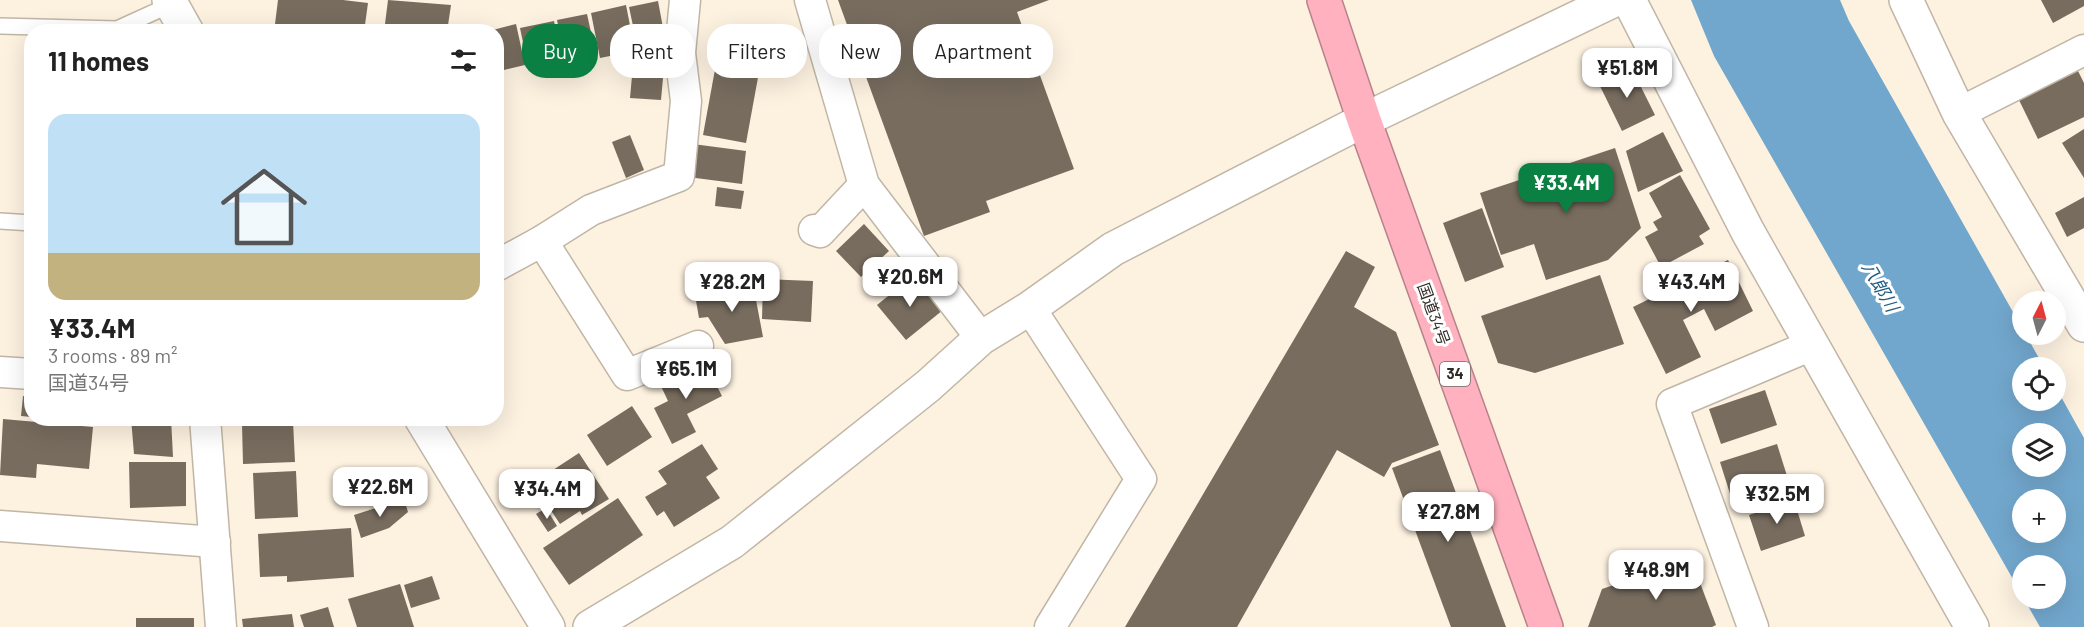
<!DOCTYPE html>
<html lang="en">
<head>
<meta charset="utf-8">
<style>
  body { margin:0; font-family:Barlow,"Noto Sans JP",sans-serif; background:#f6f6f6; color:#222; height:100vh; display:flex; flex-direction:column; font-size:22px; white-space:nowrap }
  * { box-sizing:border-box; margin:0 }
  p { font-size:20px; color:#767676 }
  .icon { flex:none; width:33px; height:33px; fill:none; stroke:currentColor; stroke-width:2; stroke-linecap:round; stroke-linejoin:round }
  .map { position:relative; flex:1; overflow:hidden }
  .drawer { position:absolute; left:24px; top:24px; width:480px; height:402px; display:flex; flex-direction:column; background:#fff; border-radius:24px; box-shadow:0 6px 24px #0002 }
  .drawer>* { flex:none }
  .hud { position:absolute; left:522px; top:24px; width:570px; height:54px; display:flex; gap:12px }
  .needle { width:39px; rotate:6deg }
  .fabs { position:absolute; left:2012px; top:291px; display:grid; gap:12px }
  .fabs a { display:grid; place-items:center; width:54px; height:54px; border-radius:50%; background:#fff; box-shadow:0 6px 24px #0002; font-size:30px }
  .price { position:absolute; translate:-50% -51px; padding:0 14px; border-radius:12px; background:#fff; color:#222; font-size:20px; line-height:39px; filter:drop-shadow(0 2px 3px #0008) }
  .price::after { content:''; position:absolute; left:50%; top:36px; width:18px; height:14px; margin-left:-9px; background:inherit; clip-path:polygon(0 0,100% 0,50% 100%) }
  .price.on { background:#0b8043; color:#fff }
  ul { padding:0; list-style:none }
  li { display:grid; align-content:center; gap:12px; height:318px; padding:0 24px }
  li span { display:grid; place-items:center; height:186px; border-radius:18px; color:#555 }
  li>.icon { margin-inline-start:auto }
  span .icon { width:108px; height:108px; fill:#fffc; stroke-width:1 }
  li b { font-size:26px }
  h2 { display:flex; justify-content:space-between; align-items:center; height:72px; padding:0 24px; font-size:26px }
  .chip { padding:0 21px; border-radius:24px; background:#fff; box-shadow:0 6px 24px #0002; font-size:21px; line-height:54px }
  .chip.on { background:#0b8043; color:#fff }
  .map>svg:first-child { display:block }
</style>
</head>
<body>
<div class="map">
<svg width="2084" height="627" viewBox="0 0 2084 627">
  <rect width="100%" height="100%" fill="#fdf1e0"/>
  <path fill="#72a7cd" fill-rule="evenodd" d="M1691 0H1840L1849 21 2022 328V334L2026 335 2044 367 2022 368V400H2055V386L2084 438V627H2040L2024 599 2055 598V566H2022V595L1714 56ZM2022 434H2055V466H2022ZM2022 500H2055V532H2022Z"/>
  <g fill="#776c5e">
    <polygon points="278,0 343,0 368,3 364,32 274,32"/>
    <polygon points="388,0 451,5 447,32 384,32"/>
    <polygon points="838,0 1049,0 1017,12 1074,169 986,201 990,212 924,236"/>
    <polygon points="2041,0 2084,0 2084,6 2053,23"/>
    <polygon points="658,1 667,49 639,54 629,7"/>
    <polygon points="626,5 635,51 600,58 591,13"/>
    <polygon points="587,14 597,60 565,60 557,20"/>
    <polygon points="554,21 563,64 529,71 520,28"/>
    <polygon points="516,24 525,65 496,72 496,32 489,31"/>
    <polygon points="716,64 759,72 746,143 703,135"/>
    <polygon points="633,65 664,67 661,100 630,98"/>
    <polygon points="1631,67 1655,115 1622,131 1599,84"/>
    <polygon points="2077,69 2084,83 2084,117 2038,139 2018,98"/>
    <polygon points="2084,129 2084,178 2062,143"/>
    <polygon points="1663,132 1683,171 1638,192 1626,151"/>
    <polygon points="630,135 644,170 626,178 612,142"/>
    <polygon points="693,144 746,151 742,184 688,177"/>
    <polygon points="1615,148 1641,228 1608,260 1546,280 1534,244 1501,255 1480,193"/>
    <polygon points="1680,175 1710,229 1699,236 1704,244 1661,267 1645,237 1658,230 1653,222 1662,217 1649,193"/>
    <polygon points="717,187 744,191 741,209 715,206"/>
    <polygon points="2084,197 2084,228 2067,237 2055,213"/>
    <polygon points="1482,208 1504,267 1465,282 1443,223"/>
    <polygon points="864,224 889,251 861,277 836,251"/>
    <polygon points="1346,251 1375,267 1354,307 1396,332 1439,445 1392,463 1384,477 1337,450 1237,627 1125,627"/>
    <polygon points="1728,260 1753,311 1715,331 1704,309 1683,320 1701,357 1666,374 1633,307"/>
    <polygon points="914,275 943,310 906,340 877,305"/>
    <polygon points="1600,275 1624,344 1535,373 1498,363 1481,316"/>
    <polygon points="763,279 813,281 811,322 762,319"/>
    <polygon points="753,284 763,337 725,344 708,317 699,318 695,295"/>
    <polygon points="704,361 722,396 687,414 696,432 672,444 654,408 668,401 660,384"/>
    <polygon points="1765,390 1777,425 1721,444 1709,409"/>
    <polygon points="23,396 32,397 32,417 21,416"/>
    <polygon points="632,406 652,437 607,466 587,435"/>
    <polygon points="66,418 95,418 94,423 66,420"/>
    <polygon points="131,418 171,418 173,457 134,454"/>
    <polygon points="3,419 93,427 89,469 37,464 36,478 0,475"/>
    <polygon points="293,421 295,462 243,464 242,424"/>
    <polygon points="702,444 718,469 706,477 720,498 674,527 664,511 657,516 645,497 667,484 658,471"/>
    <polygon points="1777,444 1788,479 1731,497 1720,462"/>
    <polygon points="1440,450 1506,627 1451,627 1392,468"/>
    <polygon points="579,453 609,499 582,515 580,511 560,524 533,483"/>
    <polygon points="129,462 186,462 186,506 130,508"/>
    <polygon points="296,471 298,517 255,519 253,473"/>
    <polygon points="618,498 643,535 569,585 543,548"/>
    <polygon points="404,499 408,512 389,528 361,538 354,515"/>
    <polygon points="1794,500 1805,536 1761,551 1749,515"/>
    <polygon points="546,508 557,526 548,532 536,514"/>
    <polygon points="351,528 354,577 287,582 287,576 260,577 258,534"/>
    <polygon points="1691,559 1716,625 1712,627 1588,627 1602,589"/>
    <polygon points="432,576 440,599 411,608 404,585"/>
    <polygon points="400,584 414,627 357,627 348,599"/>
    <polygon points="328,607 334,627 304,627 300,615"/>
    <polygon points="292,614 294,627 243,627 242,619"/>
    <rect x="136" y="618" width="58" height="9"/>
  </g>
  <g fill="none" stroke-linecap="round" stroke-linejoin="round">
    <g stroke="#c1b6a6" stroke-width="18">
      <g id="lane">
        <polyline points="0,26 117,29 172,4"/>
        <polyline points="0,221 32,223"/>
      </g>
    </g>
    <g stroke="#c1b6a6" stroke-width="33">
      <g id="street">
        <polyline points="810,0 864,185 981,338"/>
        <polyline points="1959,113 2084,50"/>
        <polyline points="814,230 820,232 864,185"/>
        <polyline points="542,241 627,375 698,346"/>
        <polyline points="496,266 542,241 591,210 679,176 686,101 680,53 685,0"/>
        <polyline points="1030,308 1141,479 1050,627"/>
        <polyline points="0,372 32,374"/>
        <polyline points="205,418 221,627"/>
        <polyline points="0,526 215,542"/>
        <polyline points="1753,627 1672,404 1812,345"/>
      </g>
    </g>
    <g stroke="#c1b6a6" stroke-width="36">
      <g id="secondary">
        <polyline points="169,0 187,32"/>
        <polyline points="1629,0 1748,232 1972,627"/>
        <polyline points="1906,0 1959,113 2084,325"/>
        <polyline points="421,418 548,627"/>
        <polyline points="590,627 732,542 928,386 981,338 1030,308 1113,249 1364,120 1614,0"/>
      </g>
    </g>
    <g stroke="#b7828a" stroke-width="36">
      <polyline id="highway" points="1324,0 1364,120 1546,627"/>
    </g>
    <use href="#lane" stroke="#fff" stroke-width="15"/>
    <use href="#street" stroke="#fff" stroke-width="30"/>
    <use href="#secondary" stroke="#fff" stroke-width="33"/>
    <use href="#highway" stroke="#ffb1c0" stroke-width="33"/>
  </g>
  <g text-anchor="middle" stroke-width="6" stroke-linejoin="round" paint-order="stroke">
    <rect fill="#fff" stroke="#6e6b66" stroke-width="1.5" x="1440" y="362" width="30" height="24" rx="4.5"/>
    <g font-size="15" font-weight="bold" fill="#302c25">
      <text x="1455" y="379">34</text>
    </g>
    <g font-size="16" fill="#302c25" stroke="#fff">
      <text transform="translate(1434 314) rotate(70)" y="6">国道34号</text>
    </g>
    <g font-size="18" font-style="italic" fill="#1f5c82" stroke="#fff">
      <text transform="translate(1880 287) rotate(60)" y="6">八郎川</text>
    </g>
  </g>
</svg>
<div class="fabs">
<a><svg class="needle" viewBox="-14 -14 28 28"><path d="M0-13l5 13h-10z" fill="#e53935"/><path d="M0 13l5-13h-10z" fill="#767676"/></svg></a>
<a><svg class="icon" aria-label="locate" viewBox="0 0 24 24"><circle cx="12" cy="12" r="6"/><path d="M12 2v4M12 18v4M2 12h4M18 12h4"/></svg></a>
<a><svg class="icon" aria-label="layers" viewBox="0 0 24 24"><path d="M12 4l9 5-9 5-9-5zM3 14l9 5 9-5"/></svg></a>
<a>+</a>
<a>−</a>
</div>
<b class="price" style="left:1627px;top:99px">¥51.8M</b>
<b class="price on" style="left:1566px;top:214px">¥33.4M</b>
<b class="price" style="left:910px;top:308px">¥20.6M</b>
<b class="price" style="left:732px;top:313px">¥28.2M</b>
<b class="price" style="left:1691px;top:313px">¥43.4M</b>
<b class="price" style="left:686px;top:400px">¥65.1M</b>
<b class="price" style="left:380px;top:518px">¥22.6M</b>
<b class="price" style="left:547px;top:520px">¥34.4M</b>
<b class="price" style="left:1777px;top:525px">¥32.5M</b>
<b class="price" style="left:1448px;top:543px">¥27.8M</b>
<b class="price" style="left:1656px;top:601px">¥48.9M</b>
<div class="hud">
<a class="chip on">Buy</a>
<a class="chip">Rent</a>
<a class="chip">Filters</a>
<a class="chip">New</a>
<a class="chip">Apartment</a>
</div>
<section class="drawer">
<h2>11 homes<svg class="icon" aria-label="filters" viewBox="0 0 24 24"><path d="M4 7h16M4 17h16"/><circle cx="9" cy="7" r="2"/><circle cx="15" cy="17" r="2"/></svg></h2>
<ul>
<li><span style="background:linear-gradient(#bfe0f5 75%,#c2b280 0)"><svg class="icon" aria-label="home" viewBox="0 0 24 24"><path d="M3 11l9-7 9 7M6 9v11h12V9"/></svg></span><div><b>¥33.4M</b><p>3 rooms · 89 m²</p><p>国道34号</p></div></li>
</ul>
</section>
</div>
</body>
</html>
